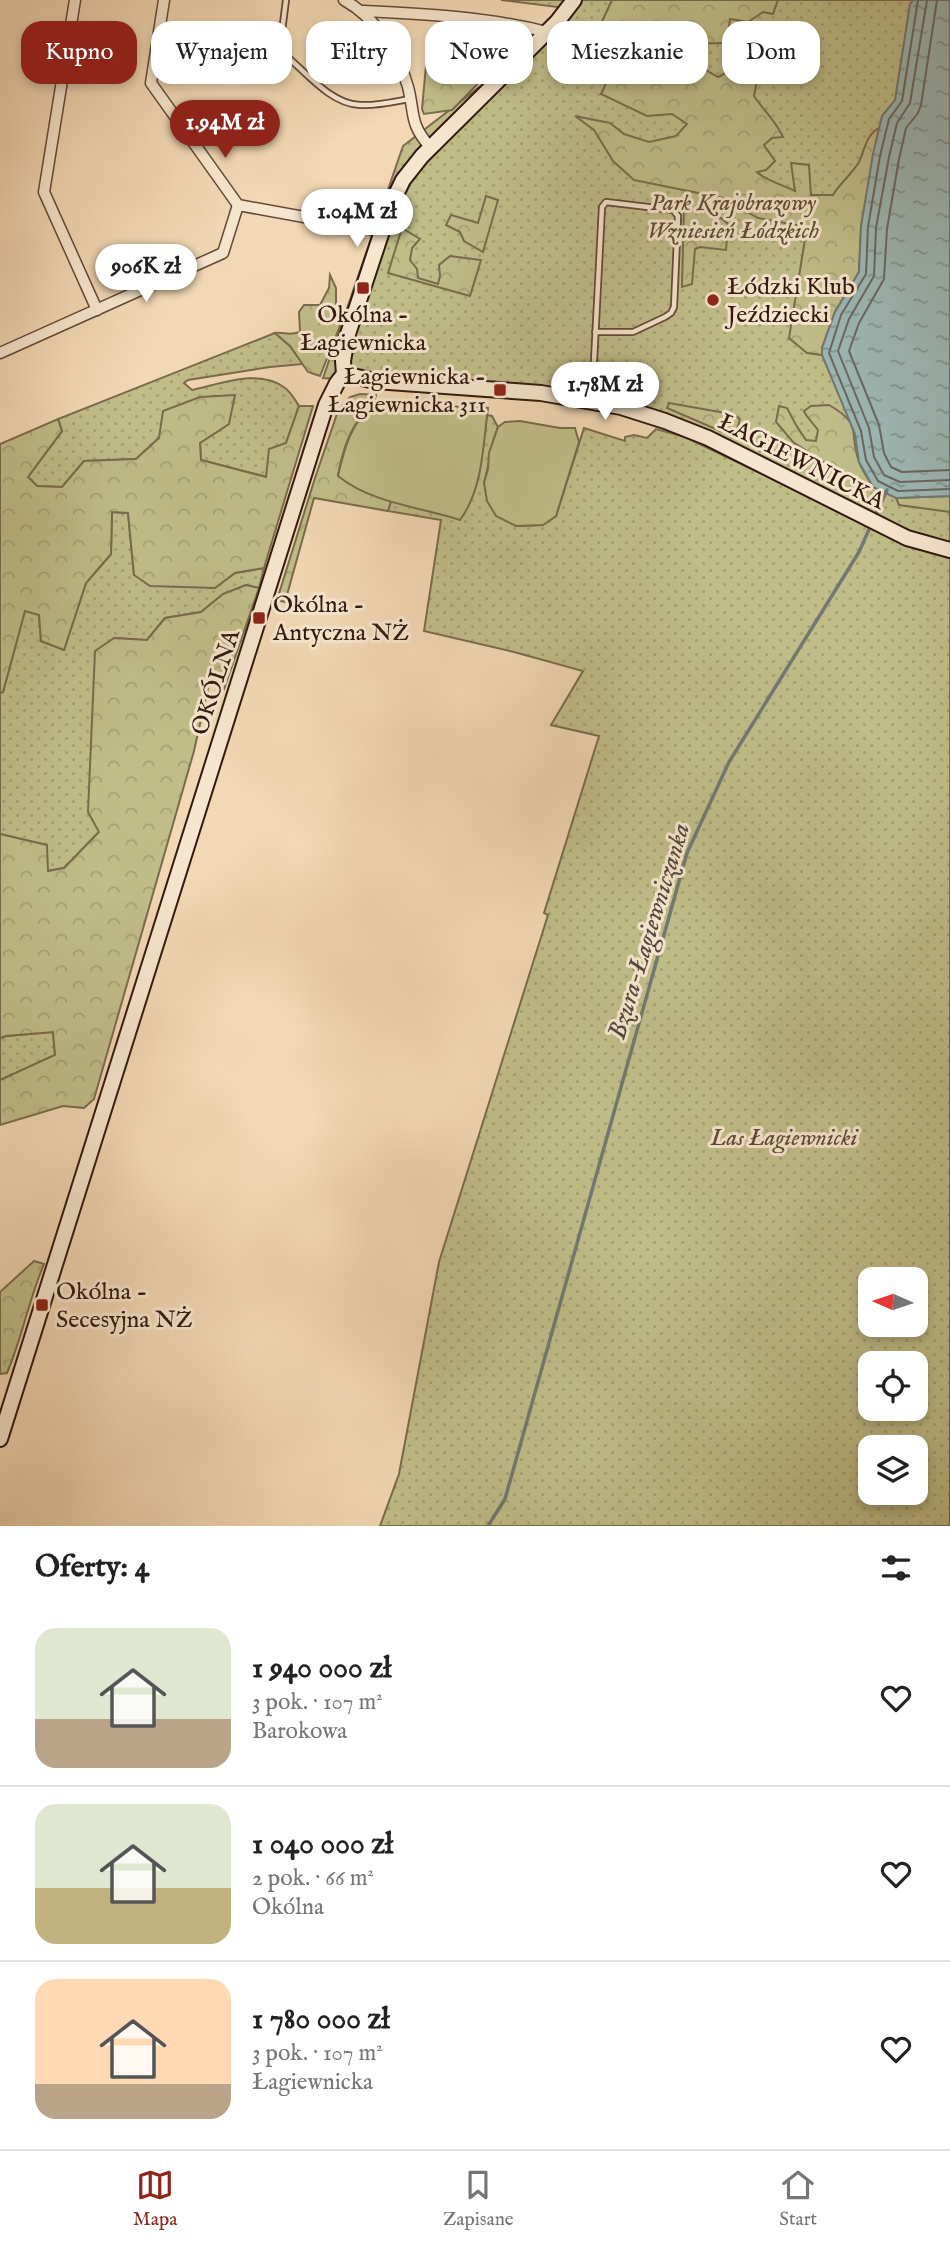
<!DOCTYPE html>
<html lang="pl">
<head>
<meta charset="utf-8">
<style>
  body { margin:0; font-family:"IM FELL English",serif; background:#f2f2f2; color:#222; height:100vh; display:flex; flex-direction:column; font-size:26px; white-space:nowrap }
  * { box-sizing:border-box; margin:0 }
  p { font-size:23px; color:#767676 }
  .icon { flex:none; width:38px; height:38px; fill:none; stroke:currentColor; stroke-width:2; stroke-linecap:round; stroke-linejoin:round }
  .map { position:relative; height:1526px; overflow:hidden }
  .drawer { display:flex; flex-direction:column; background:#fff; flex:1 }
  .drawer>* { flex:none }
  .hud { position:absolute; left:21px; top:21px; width:908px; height:63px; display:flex; gap:14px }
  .needle { width:46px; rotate:273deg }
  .tools { position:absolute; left:858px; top:1267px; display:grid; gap:14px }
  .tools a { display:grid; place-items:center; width:70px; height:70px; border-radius:14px; background:#fff; box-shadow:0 4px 10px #0003; font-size:35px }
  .price { position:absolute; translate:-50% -60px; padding:0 16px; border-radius:24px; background:#fff; color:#222; font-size:23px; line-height:46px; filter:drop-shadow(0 2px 4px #0008) }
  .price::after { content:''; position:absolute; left:50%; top:42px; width:21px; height:16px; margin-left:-10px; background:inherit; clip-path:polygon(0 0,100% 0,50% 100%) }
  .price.on { background:#8f2418; color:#fff }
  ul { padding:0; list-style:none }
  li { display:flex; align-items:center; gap:21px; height:175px; padding:0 35px }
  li+li { border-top:2px solid #e0e0e0 }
  li span { display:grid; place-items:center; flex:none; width:196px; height:140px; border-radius:21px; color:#555 }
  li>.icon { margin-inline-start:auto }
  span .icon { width:84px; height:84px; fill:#fffc; stroke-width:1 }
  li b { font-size:30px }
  h2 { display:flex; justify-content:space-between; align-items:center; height:84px; padding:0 35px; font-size:30px }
  .tag { padding:0 24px; border-radius:21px; background:#fff; box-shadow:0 4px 10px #0003; font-size:24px; line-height:63px }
  .tag.on { background:#8f2418; color:#fff }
  .tabs { display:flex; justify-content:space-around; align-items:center; height:98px; border-top:2px solid #e0e0e0; background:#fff; font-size:19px; color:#767676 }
  .tabs a { display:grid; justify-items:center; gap:4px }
  .tabs .on { color:#8f2418 }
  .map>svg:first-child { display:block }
</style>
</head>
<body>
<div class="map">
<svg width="950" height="1526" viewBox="0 0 950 1526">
  <defs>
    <pattern id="grass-dots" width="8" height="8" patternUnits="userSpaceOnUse" patternTransform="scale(1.75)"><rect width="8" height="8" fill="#c0bd89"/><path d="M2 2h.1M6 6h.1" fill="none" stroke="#a5a275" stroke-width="1.8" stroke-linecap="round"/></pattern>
    <pattern id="forest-crowns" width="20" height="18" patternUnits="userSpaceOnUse" patternTransform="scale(1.75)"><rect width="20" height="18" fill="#c0bd89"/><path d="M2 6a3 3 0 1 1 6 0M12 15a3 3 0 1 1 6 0" fill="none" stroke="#a5a275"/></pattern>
    <pattern id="water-ripples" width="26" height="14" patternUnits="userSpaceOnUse" patternTransform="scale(1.75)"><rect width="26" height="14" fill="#9db8b5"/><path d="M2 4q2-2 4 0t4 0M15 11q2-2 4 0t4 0" fill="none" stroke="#819592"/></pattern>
  </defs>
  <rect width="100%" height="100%" fill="#f2d8b4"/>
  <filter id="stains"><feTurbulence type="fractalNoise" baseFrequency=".00286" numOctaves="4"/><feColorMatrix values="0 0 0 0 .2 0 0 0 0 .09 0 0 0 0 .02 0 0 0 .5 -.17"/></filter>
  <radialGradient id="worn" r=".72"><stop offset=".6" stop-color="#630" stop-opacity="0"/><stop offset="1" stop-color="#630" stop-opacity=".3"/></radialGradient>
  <g fill="url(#grass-dots)" stroke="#7a6b4c" stroke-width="2" fill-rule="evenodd">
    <path d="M501 0H950V1526H380L399 1474 439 1262 548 915 544 913 599 736 551 725 583 671 514 652 424 631 441 520 388 511 391 501 460 519C481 490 482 449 487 415L492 416 498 427C490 447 490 462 484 483L516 526 542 525 556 516 584 428 625 441V437L634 435 647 438 656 429 685 437 758 472 759 469 611 397 323 378 403 146 561 24 566 8ZM870 1279H915V1325H870ZM870 1363H915V1409H870ZM870 1447H915V1493H870Z"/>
    <path d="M275 333 290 346 303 364 270 367 188 380 184 383 192 390C221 384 259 368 285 388 291 392 295 400 299 406L286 443 267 477 201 460 200 443 229 424 159 438 136 459 84 461 62 487 37 486 28 477 62 431 58 419Z"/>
    <polygon points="112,512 128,513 134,575 214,588 235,573 264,568 259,588 246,585 223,594 201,612 165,618 147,640 114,638 99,832 64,868 47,871 47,845 0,834 0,693 3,692 25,610 39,615 41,641 64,650 86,583 111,554"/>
    <polygon points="53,1032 55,1055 0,1080 0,1038 6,1036"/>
  </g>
  <g fill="url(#forest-crowns)" stroke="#7a6b4c" stroke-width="2">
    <path d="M612 0H778L773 14 763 12 748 22 730 19 727 42C713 46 699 39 687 48L701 67 718 77 734 69 755 48 765 45 779 55 757 81 754 96C764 111 776 121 783 137L772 138 764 145 775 161 766 170 757 172C763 179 785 186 795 191L791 163 809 165 811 195H833C840 183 852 174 859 162 865 149 866 135 879 128L861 226 859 272 835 312 822 348V355L807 353 789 338 807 227 758 218 723 198 634 180 613 161 594 130 575 116 610 123 624 134 649 142 676 136 687 124 672 114 647 116 601 94 609 77 612 55 590 47Z"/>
    <polygon points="436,27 453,28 452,45 463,46 464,35 467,30 505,35 509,47 504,57 452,110 424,114 422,109 427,54 431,42 432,29"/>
    <polygon points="486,196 498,200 483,252 464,241 460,232 446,225 451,215 478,223"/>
    <path d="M684 209C700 209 716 212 728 224L726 250 700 247 695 249 692 284 682 287Z"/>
    <polygon points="402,228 420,239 412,248 410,260 417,269 418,278 438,284 440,276 439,265 450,256 481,260 470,296 388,273"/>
    <path d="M330 275 336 288V307L340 326 320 376 308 372 290 346 275 333C286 332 288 336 300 332L299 312 304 305H320L329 288Z"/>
    <path d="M360 394 376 395C374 408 360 416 354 427 345 442 341 459 338 475L375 496 391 501 388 511 314 498 285 602 277 600 315 478 338 411 350 397Z"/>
    <polygon points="235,395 229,424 200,443 201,460 266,477 269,449 286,443 299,406 313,406 264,568 235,573 215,588 150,586 134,575 128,513 112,512 111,554 86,583 64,650 41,641 39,615 25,611 3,692 0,693 0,444 58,419 62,431 28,477 37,486 62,487 84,461 136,459 159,438 163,411 200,397"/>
    <polygon points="669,403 731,414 740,419 736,433 725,433 667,408"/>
    <path d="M829 405C864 425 848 431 859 462 862 470 868 479 873 487L867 490 793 442 776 422 779 406 787 408 796 425 806 440 816 441 818 430 806 415 804 411 811 406Z"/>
    <polygon points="950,496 950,512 899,505 896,498"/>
    <polygon points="246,585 259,588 224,689 209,684 194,751 94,1099 84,1108 63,1106 0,1125 0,1080 55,1055 53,1032 6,1036 0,1038 0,834 47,845 48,871 64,868 99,832 88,812 95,651 114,638 147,640 165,618 201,612 223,594"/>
    <path d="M34 1261 44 1264C29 1299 22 1338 7 1373L0 1374V1292Z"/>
  </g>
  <g fill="#c0bd89" stroke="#7a6b4c" stroke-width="2">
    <path d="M374 403 488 408C483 445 483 489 460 520 420 507 371 503 338 476 345 445 351 424 374 403Z"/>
    <polygon points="520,421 560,428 575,428 579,442 556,516 543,525 516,526 496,516 487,501 484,483 488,469 489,453 498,427 505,422"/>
  </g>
  <polygon fill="url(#water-ripples)" stroke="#737872" stroke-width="2" points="913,0 950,0 950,496 896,498 873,487 859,462 855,434 822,355 822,348 835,312 859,272 861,226 873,154 882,116 895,100 910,4"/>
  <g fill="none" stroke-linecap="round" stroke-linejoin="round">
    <g stroke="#686862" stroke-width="2">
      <polyline points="918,0 902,101 889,119 880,156 868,227 866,274 841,315 829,353 861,431 866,460 878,481 898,491 950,489"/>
      <polyline points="927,0 910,103 897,123 889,157 876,228 874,276 849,319 838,351 869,428 874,457 884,475 900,482 950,480"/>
      <polyline points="937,0 921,105 918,113 906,128 899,159 887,229 884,279 859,323 849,351 879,425 884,453 891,467 902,472 950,470"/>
    </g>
    <g stroke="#737872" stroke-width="3.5">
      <polyline points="874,518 887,490"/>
      <polyline points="488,1526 505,1499 687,853 729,762 859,552 871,525"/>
    </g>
    <g stroke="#634938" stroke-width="8">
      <g id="lane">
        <path d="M286 0 280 47 283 53C305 71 330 104 360 105 376 106 393 102 409 99"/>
        <polyline points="592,400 602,207 606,202 673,210 678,216 674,307 671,313 665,317 633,332 595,332"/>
      </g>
    </g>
    <g stroke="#634938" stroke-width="13">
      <g id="street">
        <polyline points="75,0 44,192 97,310"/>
        <polyline points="164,0 151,83 238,205 381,231"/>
        <path d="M344 0C376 18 398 51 408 87 415 114 409 123 430 147"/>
        <path d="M363 11C424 14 487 17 547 32"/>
        <polyline points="0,353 223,253 238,205"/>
      </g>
    </g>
    <g stroke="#33190e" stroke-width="18">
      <g id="secondary">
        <polyline points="344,374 375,381 541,393 621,407 665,421 708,438 907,538 950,550"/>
        <polyline points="0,1439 326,405 337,383 344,374 343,361 347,337 390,207 403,180 422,156 557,22 574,0"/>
      </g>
    </g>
    <use href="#lane" stroke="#f7e6ce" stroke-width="4.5"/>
    <use href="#street" stroke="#f7e6ce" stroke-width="10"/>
    <use href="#secondary" stroke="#f7e6ce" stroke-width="14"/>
  </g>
  <g fill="#8f2418" stroke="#f7e6ce" stroke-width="2.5">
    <rect x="356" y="281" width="14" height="14" rx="3.5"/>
    <circle cx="713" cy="300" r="7"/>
    <rect x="493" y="383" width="14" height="14" rx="3.5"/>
    <rect x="252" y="611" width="14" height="14" rx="3.5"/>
    <rect x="35" y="1298" width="14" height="14" rx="3.5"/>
  </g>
  <g text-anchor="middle" stroke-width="6" stroke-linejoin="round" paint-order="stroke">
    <g font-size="24" font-style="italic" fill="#5d4a33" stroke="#f7e6ce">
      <text x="733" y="210">Park Krajobrazowy<tspan x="733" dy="28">Wzniesień Łódzkich</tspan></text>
      <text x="784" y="1145">Las Łagiewnicki</text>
    </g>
    <g font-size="24" fill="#33190e" stroke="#f7e6ce" text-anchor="start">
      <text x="727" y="294">Łódzki Klub<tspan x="727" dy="28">Jeździecki</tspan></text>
      <text x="363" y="322" text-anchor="middle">Okólna -<tspan x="363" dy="28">Łagiewnicka</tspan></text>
      <text x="486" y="384" text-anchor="end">Łagiewnicka -<tspan x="486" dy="28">Łagiewnicka 311</tspan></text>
      <text x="273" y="612">Okólna -<tspan x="273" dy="28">Antyczna NŻ</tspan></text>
      <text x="56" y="1299">Okólna -<tspan x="56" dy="28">Secesyjna NŻ</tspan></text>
    </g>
    <g font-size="24" fill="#33190e" stroke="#f7e6ce">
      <text transform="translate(802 461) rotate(27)" y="8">ŁAGIEWNICKA</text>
      <text transform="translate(215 682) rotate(-72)" y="8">OKÓLNA</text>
    </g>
    <g font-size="26" font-style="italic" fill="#534940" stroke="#f7e6ce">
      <text transform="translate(648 931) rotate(-73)" y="9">Bzura-Łagiewniczanka</text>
    </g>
  </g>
  <rect width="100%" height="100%" filter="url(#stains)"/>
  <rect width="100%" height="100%" fill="url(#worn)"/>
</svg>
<div class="tools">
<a><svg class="needle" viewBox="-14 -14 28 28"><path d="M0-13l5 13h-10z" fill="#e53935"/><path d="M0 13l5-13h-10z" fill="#767676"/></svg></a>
<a><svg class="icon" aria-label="locate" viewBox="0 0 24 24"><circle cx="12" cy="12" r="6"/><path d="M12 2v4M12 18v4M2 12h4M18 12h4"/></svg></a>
<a><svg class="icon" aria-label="layers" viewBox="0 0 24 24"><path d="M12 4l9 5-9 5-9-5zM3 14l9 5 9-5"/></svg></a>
</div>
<b class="price on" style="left:225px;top:160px">1.94M zł</b>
<b class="price" style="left:357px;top:249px">1.04M zł</b>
<b class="price" style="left:146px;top:304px">906K zł</b>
<b class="price" style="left:605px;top:422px">1.78M zł</b>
<div class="hud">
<a class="tag on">Kupno</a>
<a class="tag">Wynajem</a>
<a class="tag">Filtry</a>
<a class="tag">Nowe</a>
<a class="tag">Mieszkanie</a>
<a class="tag">Dom</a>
</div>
</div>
<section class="drawer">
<h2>Oferty: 4<svg class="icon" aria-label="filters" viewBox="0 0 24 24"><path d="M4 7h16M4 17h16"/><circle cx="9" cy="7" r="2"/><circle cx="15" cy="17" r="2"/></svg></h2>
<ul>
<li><span style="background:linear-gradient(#dfe7d0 65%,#b9a48a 0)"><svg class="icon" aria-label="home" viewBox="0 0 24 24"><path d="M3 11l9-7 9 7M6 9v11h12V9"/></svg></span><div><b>1 940 000 zł</b><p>3 pok. · 107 m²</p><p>Barokowa</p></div><svg class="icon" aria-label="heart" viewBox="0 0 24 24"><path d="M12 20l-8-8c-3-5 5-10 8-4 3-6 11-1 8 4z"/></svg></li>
<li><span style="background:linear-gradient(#dfe7d0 60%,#c2b280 0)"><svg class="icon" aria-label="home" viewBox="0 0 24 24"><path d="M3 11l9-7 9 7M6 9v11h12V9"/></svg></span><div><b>1 040 000 zł</b><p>2 pok. · 66 m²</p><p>Okólna</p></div><svg class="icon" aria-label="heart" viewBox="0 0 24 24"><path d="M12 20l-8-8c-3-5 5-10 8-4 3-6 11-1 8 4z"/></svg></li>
<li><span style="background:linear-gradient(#ffd9b3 75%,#b9a48a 0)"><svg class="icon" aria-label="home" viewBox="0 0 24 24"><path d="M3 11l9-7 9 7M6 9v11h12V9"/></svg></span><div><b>1 780 000 zł</b><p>3 pok. · 107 m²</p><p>Łagiewnicka</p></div><svg class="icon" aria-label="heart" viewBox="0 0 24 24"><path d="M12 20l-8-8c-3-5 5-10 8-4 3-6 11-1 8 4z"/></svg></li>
</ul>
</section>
<nav class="tabs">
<a class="on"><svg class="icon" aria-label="map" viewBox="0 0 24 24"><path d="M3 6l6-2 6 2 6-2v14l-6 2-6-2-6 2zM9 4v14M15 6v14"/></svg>Mapa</a>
<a><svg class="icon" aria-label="saved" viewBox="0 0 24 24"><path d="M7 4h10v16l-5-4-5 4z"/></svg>Zapisane</a>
<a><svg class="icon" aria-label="home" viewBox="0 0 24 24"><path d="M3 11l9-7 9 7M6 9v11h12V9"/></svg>Start</a>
</nav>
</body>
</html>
